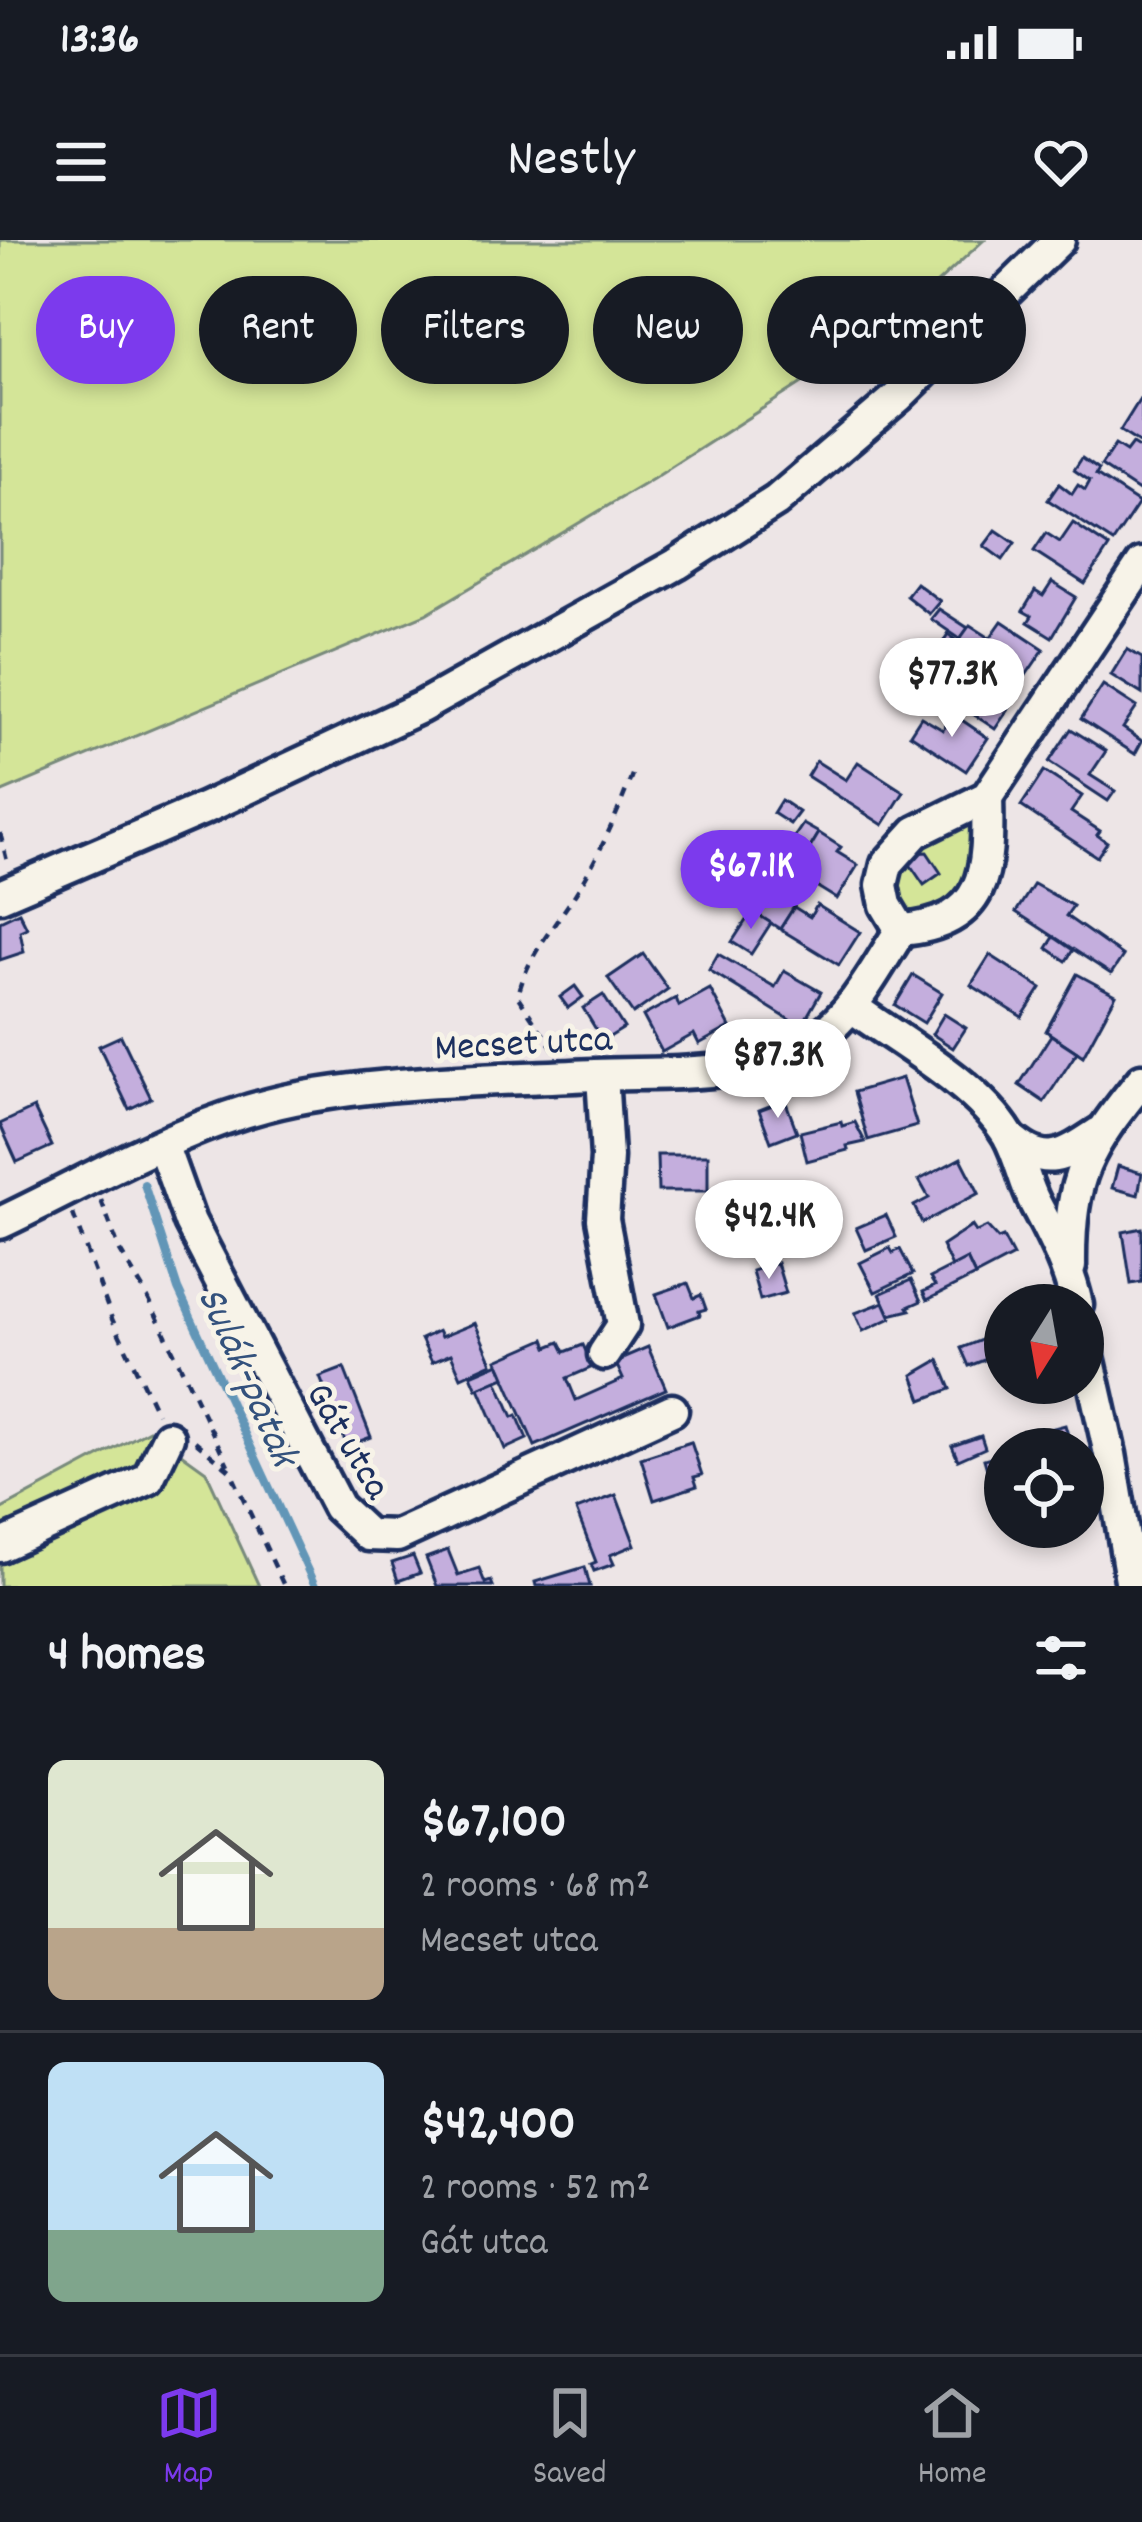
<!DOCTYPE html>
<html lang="en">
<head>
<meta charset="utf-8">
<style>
  body { margin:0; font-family:Dekko,sans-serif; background:#242831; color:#f1f3f6; height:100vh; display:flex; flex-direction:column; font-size:45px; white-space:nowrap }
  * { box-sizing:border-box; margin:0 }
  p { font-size:39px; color:#9ea1a6 }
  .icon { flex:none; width:66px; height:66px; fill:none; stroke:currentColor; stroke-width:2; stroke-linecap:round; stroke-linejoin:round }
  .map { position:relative; height:1346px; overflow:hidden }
  .sheet { display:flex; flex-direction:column; background:#171b24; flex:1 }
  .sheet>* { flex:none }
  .hud { position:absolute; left:36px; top:36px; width:1071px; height:108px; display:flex; gap:24px }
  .needle { width:78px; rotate:191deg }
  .fabs { position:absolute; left:984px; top:1044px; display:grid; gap:24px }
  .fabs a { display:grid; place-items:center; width:120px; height:120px; border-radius:50%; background:#171b24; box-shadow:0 6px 18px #0003; font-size:60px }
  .price { position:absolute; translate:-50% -102px; padding:0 27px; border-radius:42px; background:#fff; color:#222; font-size:39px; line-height:78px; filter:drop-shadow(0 3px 6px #0008) }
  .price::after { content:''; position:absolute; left:50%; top:72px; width:36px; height:27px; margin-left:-18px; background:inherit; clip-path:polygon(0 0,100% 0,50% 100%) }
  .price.on { background:#7c3aed; color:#fff }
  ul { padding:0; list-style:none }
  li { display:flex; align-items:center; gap:36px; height:300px; padding:0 48px }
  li+li { border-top:3px solid #363941 }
  li span { display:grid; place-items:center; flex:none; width:336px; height:240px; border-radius:18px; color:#555 }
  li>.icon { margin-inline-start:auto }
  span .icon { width:144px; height:144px; fill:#fffc; stroke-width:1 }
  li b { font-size:51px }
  h2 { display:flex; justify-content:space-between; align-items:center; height:144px; padding:0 48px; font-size:51px }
  .tag { padding:0 42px; border-radius:54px; background:#171b24; box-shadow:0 6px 18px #0003; font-size:42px; line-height:108px }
  .tag.on { background:#7c3aed; color:#fff }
  .status { display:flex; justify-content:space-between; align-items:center; height:84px; padding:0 60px; background:#171b24; direction:ltr }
  .status svg { height:33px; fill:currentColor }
  header { display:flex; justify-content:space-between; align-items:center; height:156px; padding:0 48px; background:#171b24; font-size:54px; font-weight:600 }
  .menu { display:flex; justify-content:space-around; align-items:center; height:168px; border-top:3px solid #363941; background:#171b24; font-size:33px; color:#9ea1a6 }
  .menu a { display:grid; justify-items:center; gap:6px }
  .menu .on { color:#7c3aed }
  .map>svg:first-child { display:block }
</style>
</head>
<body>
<div class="status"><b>13:36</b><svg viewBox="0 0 49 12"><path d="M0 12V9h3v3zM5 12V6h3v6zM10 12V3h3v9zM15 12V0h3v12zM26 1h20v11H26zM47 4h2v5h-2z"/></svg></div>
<header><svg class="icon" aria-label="menu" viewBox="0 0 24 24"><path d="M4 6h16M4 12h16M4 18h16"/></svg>Nestly<svg class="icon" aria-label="heart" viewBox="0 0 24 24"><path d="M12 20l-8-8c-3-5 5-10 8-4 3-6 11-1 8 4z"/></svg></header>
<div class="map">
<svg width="1142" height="1346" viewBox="0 0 1142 1346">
  <rect width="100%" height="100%" fill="#ede5e6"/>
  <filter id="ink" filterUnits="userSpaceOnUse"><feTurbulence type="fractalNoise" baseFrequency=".00833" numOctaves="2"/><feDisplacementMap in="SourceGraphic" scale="24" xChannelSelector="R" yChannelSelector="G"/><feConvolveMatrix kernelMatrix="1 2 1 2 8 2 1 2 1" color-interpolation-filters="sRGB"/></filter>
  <g filter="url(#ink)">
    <g fill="#d4e598" stroke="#788a7b" stroke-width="3">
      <polygon points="0,0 984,0 889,87 653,239 426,374 0,553"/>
      <path d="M972 580C981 628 959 680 904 673 876 613 928 600 972 580Z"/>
      <polygon points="149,1190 206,1231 259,1346 0,1346 0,1270"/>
    </g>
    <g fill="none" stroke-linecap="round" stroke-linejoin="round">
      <polyline stroke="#6296b7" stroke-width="8" points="144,944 178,1049 315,1346"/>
    </g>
    <g fill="#c4aedd" stroke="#1b2f5e" stroke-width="3">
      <polygon points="1140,159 1142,160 1142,205 1120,191"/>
      <polygon points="1132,204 1142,210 1142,253 1101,226 1115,205 1126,212"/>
      <polygon points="1082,218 1099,230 1096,235 1139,263 1113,302 1048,260 1059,244 1072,254 1078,245 1085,250 1090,241 1074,230"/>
      <polygon points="1073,283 1109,307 1085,344 1034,311 1046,293 1060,302"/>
      <polygon points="996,290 1015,303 1003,320 984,306"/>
      <polygon points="1052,342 1076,357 1052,397 1028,382 1032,376 1023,371 1035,351 1043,356"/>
      <polygon points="916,343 940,361 929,374 906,356"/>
      <polygon points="939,369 968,388 960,399 931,379"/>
      <polygon points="1002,381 1044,409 1022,441 960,399 970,385 990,398"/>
      <polygon points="948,394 987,423 982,429 968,420 966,423 943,402"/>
      <polygon points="1127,409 1142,418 1142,454 1111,435"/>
      <polygon points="940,419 950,426 947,432 956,441 974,453 982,440 1014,461 995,489 923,440"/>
      <polygon points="1103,445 1137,467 1123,488 1142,501 1135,514 1081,479"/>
      <polygon points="953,474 988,498 966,531 910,494 921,477 943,490"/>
      <polygon points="1071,489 1106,511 1090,535 1115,551 1108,561 1049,522"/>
      <polygon points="816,521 846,540 858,522 904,552 883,585 807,536"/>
      <polygon points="1044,531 1082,556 1071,572 1100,591 1097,595 1107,602 1097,617 1021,566"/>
      <polygon points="781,560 799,572 790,584 773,573"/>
      <polygon points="803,584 819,593 795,633 764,614 773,599 787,608"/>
      <polygon points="819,593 841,607 837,612 858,625 837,659 795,633"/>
      <polygon points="927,612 941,633 924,645 909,623 915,613"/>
      <polygon points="708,621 761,654 764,648 794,667 780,689 698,637"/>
      <polygon points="1034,644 1073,666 1066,676 1123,716 1111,734 1016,672"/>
      <polygon points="817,665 860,692 839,725 780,689 794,667 810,677"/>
      <polygon points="752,671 771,683 751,714 732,702"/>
      <polygon points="19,672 27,688 20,691 24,712 0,720 0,681"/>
      <polygon points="1054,697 1073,710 1066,721 1047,708"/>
      <polygon points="643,714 668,749 633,774 608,738"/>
      <polygon points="718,714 775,747 784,731 821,752 801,787 709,730"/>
      <polygon points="990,715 1041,748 1022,777 971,745"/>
      <polygon points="1077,734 1116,755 1083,816 1046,791"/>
      <polygon points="913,735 942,753 924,783 895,765"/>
      <polygon points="575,746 583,757 568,768 560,757"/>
      <polygon points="710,749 730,787 699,804 694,794 662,812 643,776 676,758 679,766"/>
      <polygon points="603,755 624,788 603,801 583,768"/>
      <polygon points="944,774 966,788 953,808 932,794"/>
      <polygon points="1051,795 1077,812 1044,862 1019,845"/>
      <polygon points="121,796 151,858 129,869 99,806"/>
      <polygon points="902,838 917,886 868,900 854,852"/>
      <polygon points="785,860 797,892 771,902 759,870"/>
      <polygon points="34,868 52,906 17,922 0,884"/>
      <polygon points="841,882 842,886 855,882 865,902 847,906 848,910 807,921 800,892"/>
      <polygon points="657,915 708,915 708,951 658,951"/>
      <polygon points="961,918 979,953 922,983 914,966 929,958 919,940"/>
      <polygon points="1118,926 1142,933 1138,955 1112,948"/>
      <polygon points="886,975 896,997 866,1010 856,988"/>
      <polygon points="972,986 976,992 987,987 998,999 1003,997 1013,1016 975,1036 967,1019 952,1027 942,1006"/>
      <polygon points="1142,988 1142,1042 1131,1044 1123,992"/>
      <polygon points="890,1008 893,1013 900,1009 913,1034 875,1052 860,1023"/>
      <polygon points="967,1019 975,1036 927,1060 923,1052 935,1046 930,1038"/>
      <polygon points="777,1023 786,1053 760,1060 752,1031"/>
      <polygon points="911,1040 921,1061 908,1067 910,1070 890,1075 880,1054"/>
      <polygon points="688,1043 694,1058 701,1055 706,1069 699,1071 700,1075 668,1087 656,1054"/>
      <polygon points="884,1062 891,1078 863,1091 855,1073"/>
      <polygon points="1005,1076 1005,1119 1002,1113 969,1126 961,1108 994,1095 990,1083"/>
      <polygon points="475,1083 492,1123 461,1137 451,1114 432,1122 421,1099 438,1091 441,1097"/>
      <polygon points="545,1099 548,1107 560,1102 565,1112 583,1105 593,1127 567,1138 576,1160 623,1139 615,1121 648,1107 666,1149 535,1206 497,1120"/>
      <polygon points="939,1120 951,1149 922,1160 913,1135"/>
      <polygon points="499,1123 505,1137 477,1149 471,1135"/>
      <polygon points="344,1128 371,1197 347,1206 320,1137"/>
      <polygon points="497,1140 513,1177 517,1175 527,1199 505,1209 479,1148"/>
      <polygon points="1065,1185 1072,1209 1031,1209 1027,1195"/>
      <polygon points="981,1196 985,1208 958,1220 952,1206"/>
      <polygon points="691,1202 702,1235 694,1237 697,1246 654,1260 641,1218"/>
      <polygon points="1005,1213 1005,1239 991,1243 984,1219"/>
      <polygon points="616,1255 635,1305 610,1315 614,1324 594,1331 591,1324 596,1322 576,1270"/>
      <polygon points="448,1310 458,1335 479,1328 485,1343 491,1341 493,1346 437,1346 426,1318"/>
      <polygon points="413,1316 420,1333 398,1341 392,1323"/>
      <polygon points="585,1327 590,1346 536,1346 535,1342"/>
    </g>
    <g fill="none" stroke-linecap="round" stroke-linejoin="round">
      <g stroke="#1b2f5e" stroke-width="39">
        <g id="minor">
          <polyline points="0,656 205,568 421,467 677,324 776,261 899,156 1059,0"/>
          <polyline points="901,690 886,665 882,645 887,624 916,592 987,557 1142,324"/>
          <path d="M901 690C988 683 989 631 987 557"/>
          <path d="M852 767C900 802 977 844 1008 895 1020 916 1024 942 1035 963 1053 997 1069 1028 1077 1065"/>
          <polyline points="602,835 607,917 603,979 623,1085 604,1114"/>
          <path d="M1010 898C1045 929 1063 917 1099 893"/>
          <polyline points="162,904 190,982 338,1267 368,1295 397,1296 672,1170"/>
          <path d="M0 983C95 938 190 880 294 859 393 840 495 840 595 835 666 832 757 840 817 798 856 771 876 728 901 690"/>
          <path d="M1070 1026C1069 936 1087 908 1142 840"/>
          <polyline points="1083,1094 1110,1214 1132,1346"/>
          <polyline points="0,1306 148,1239 168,1197"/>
        </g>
      </g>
      <g stroke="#1b2f5e" stroke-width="4.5" stroke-dasharray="9 9" stroke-linecap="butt">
        <polyline points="0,593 7,621"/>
        <path d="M554 810 518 757C526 714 561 680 582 643 603 607 619 570 633 532"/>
        <polyline points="101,960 120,1011 147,1056 228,1225"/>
        <polyline points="73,974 112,1079 157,1173"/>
        <polyline points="195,1201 230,1230 284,1346"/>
      </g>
      <use href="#minor" stroke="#f7f3e8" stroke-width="30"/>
    </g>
  </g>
  <g text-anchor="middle" stroke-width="10" stroke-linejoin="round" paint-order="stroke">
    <g font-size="39" fill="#1b2f5e" stroke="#f7f3e8">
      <text transform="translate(523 800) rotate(-3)" y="14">Mecset utca</text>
      <text transform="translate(351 1199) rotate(59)" y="14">Gát utca</text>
    </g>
    <g font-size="42" font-style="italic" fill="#33517c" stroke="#f7f3e8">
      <text transform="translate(251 1135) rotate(66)" y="15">Sulák-patak</text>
    </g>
  </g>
</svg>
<div class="fabs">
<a><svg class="needle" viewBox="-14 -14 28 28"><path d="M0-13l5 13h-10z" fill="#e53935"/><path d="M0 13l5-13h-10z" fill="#9ea1a6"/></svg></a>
<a><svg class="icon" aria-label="locate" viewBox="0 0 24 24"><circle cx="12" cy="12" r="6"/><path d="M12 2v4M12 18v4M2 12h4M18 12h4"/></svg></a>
</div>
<b class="price" style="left:952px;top:500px">$77.3K</b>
<b class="price on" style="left:751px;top:692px">$67.1K</b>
<b class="price" style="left:778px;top:881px">$87.3K</b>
<b class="price" style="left:769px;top:1042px">$42.4K</b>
<div class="hud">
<a class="tag on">Buy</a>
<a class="tag">Rent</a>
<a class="tag">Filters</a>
<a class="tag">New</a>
<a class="tag">Apartment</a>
</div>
</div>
<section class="sheet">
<h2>4 homes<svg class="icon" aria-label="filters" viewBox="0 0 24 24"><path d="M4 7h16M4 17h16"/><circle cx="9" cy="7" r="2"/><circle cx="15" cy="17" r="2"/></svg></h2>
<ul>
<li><span style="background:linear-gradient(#dfe7d0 70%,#b9a48a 0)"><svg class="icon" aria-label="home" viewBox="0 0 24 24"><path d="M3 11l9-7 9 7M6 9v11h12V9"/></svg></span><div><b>$67,100</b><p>2 rooms · 68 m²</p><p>Mecset utca</p></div></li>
<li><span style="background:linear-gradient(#bfe0f5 70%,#7fa58c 0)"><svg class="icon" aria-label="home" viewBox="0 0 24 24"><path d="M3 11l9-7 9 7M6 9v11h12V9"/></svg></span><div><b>$42,400</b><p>2 rooms · 52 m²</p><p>Gát utca</p></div></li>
</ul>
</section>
<nav class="menu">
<a class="on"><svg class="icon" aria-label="map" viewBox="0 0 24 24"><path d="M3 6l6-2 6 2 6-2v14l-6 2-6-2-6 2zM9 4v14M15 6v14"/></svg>Map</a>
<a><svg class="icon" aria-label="saved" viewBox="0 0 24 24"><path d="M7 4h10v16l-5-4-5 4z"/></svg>Saved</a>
<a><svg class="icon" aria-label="home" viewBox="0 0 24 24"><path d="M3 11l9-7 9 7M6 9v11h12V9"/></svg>Home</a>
</nav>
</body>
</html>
